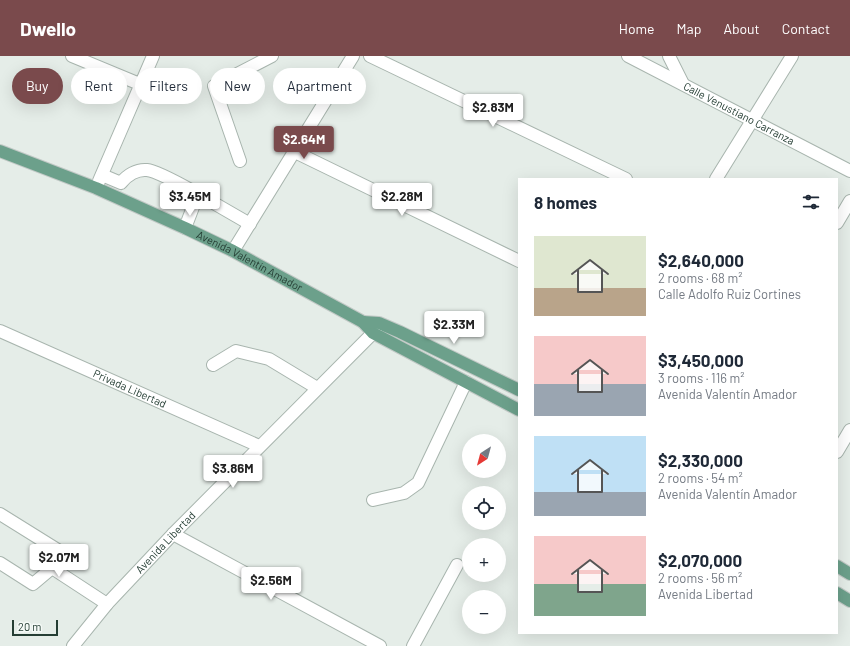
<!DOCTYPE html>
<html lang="en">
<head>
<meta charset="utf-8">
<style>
  body { margin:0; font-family:Barlow,sans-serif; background:#f2f2f3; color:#1f2937; height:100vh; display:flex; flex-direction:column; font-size:15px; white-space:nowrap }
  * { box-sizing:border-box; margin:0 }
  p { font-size:13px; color:#747a83 }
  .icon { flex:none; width:22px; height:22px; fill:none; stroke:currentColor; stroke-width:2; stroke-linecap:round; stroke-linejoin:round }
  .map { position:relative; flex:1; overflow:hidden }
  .panel { position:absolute; left:518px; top:122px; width:320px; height:456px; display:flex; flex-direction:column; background:#fff; border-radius:0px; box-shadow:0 4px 16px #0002 }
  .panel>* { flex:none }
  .banner { position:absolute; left:12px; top:12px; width:380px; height:36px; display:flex; gap:8px }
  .needle { width:26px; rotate:216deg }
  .fabs { position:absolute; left:462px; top:378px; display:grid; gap:8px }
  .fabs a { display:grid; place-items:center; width:44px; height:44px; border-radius:50%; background:#fff; box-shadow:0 4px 16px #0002; font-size:20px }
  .scale { position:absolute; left:12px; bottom:10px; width:46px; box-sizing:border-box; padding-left:4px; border:2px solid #253e34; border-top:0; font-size:11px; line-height:14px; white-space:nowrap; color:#253e34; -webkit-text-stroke:3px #f5faf7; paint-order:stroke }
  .price { position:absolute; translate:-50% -34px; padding:0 9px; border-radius:4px; background:#fff; color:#222; font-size:13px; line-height:26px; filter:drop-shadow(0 1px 2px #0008) }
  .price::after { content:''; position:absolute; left:50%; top:24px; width:12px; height:9px; margin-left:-6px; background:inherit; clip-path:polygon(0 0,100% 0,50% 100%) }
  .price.active { background:#7a4a4c; color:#fff }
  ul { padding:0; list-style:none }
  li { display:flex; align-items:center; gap:12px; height:100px; padding:0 16px }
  li span { display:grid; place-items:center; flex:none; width:112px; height:80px; border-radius:0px; color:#555 }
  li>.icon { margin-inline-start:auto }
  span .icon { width:48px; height:48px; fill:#fffc; stroke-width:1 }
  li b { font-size:17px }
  h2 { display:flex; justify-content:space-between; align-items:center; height:48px; padding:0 16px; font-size:17px }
  .pill { padding:0 14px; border-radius:18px; background:#fff; box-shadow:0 4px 16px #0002; font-size:14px; line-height:36px }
  .pill.active { background:#7a4a4c; color:#fff }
  header { display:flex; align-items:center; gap:24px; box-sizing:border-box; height:56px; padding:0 20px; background:#7a4a4c; color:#fff }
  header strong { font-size:19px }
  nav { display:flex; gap:22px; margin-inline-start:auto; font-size:14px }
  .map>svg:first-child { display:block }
</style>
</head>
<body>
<header>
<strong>Dwello</strong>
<nav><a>Home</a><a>Map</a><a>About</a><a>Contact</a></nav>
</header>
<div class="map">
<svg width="850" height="590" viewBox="0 0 850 590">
  <rect width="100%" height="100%" fill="#e5ede8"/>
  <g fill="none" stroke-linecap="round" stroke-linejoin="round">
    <g stroke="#a8b5ae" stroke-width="14">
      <g id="minor">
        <polyline points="72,0 142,29"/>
        <polyline points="370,0 626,123"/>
        <path id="s1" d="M628 0 850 115"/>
        <polyline points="669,0 683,28"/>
        <polyline points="295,96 519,205"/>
        <polyline points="240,105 214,30 272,0"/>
        <path d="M102 119 121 127C127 119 137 113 147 114 158 115 187 132 198 138L185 172"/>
        <polyline points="716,123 792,0"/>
        <polyline points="99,125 153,0"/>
        <polyline points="198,138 250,168"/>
        <polyline points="837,167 850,145"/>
        <polyline points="233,195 353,0"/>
        <path id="s2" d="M0 275 259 390"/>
        <polyline points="213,309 236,295 269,303 317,332"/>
        <polyline points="837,396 850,374"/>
        <polyline points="373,444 404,437 418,427 466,326"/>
        <polyline points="0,458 61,496 52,512 33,528 0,507"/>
        <polyline points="173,478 380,590"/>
        <polyline points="52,512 107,548"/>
        <path id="s3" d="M73 590 107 548 173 478 373 277 378 269"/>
        <polyline points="413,590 457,509"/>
      </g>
    </g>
    <g stroke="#c2c9c6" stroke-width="14">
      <g id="major">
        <path id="s4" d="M0 95 96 132 185 172 233 195 363 266 373 277 519 354"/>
        <polyline points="363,266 379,267 400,276 519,334"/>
        <polyline points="837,510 850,518"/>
        <polyline points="837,537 850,545"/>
      </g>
    </g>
    <use href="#minor" stroke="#fff" stroke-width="12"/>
    <use href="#major" stroke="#6ca08b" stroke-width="12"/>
  </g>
  <g text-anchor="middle" stroke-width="4" stroke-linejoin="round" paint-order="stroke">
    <g font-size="11" fill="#253e34" stroke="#f5faf7">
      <text dy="4" stroke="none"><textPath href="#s1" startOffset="125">Calle Venustiano Carranza</textPath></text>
      <text dy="4" stroke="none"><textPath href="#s4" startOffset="273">Avenida Valentín Amador</textPath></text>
      <text dy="4" stroke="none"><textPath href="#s2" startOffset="142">Privada Libertad</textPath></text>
      <text dy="4" stroke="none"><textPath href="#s3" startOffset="139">Avenida Libertad</textPath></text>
    </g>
  </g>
</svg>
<div class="fabs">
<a><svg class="needle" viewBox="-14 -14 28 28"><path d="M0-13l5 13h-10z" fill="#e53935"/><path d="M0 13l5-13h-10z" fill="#747a83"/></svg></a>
<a><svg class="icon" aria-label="locate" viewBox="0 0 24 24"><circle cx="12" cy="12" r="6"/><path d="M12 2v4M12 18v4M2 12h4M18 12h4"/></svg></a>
<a>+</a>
<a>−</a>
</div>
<div class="scale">20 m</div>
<b class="price" style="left:493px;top:72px">$2.83M</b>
<b class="price active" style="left:304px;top:104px">$2.64M</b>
<b class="price" style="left:190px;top:161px">$3.45M</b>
<b class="price" style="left:402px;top:161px">$2.28M</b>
<b class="price" style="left:454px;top:289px">$2.33M</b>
<b class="price" style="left:233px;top:433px">$3.86M</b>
<b class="price" style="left:59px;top:522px">$2.07M</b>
<b class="price" style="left:271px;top:545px">$2.56M</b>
<div class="banner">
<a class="pill active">Buy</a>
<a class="pill">Rent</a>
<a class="pill">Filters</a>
<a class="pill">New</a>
<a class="pill">Apartment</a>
</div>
<section class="panel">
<h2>8 homes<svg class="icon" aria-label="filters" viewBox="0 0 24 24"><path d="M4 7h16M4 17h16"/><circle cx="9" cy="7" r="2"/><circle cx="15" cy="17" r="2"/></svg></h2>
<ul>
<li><span style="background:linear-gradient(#dfe7d0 65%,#b9a48a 0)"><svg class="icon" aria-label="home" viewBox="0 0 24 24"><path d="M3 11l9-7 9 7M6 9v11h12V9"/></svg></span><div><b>$2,640,000</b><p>2 rooms · 68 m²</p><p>Calle Adolfo Ruiz Cortines</p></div></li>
<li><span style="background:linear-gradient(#f6c9c9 60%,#9aa5b1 0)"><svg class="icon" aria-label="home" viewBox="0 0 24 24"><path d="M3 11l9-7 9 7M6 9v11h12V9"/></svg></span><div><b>$3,450,000</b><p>3 rooms · 116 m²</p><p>Avenida Valentín Amador</p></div></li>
<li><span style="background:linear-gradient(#bfe0f5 70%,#9aa5b1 0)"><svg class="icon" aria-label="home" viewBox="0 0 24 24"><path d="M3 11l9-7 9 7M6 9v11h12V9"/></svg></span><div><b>$2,330,000</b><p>2 rooms · 54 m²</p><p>Avenida Valentín Amador</p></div></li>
<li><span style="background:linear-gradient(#f6c9c9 60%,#7fa58c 0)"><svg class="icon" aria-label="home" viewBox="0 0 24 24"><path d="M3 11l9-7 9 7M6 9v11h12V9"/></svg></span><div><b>$2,070,000</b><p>2 rooms · 56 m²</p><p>Avenida Libertad</p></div></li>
</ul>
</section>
</div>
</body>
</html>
